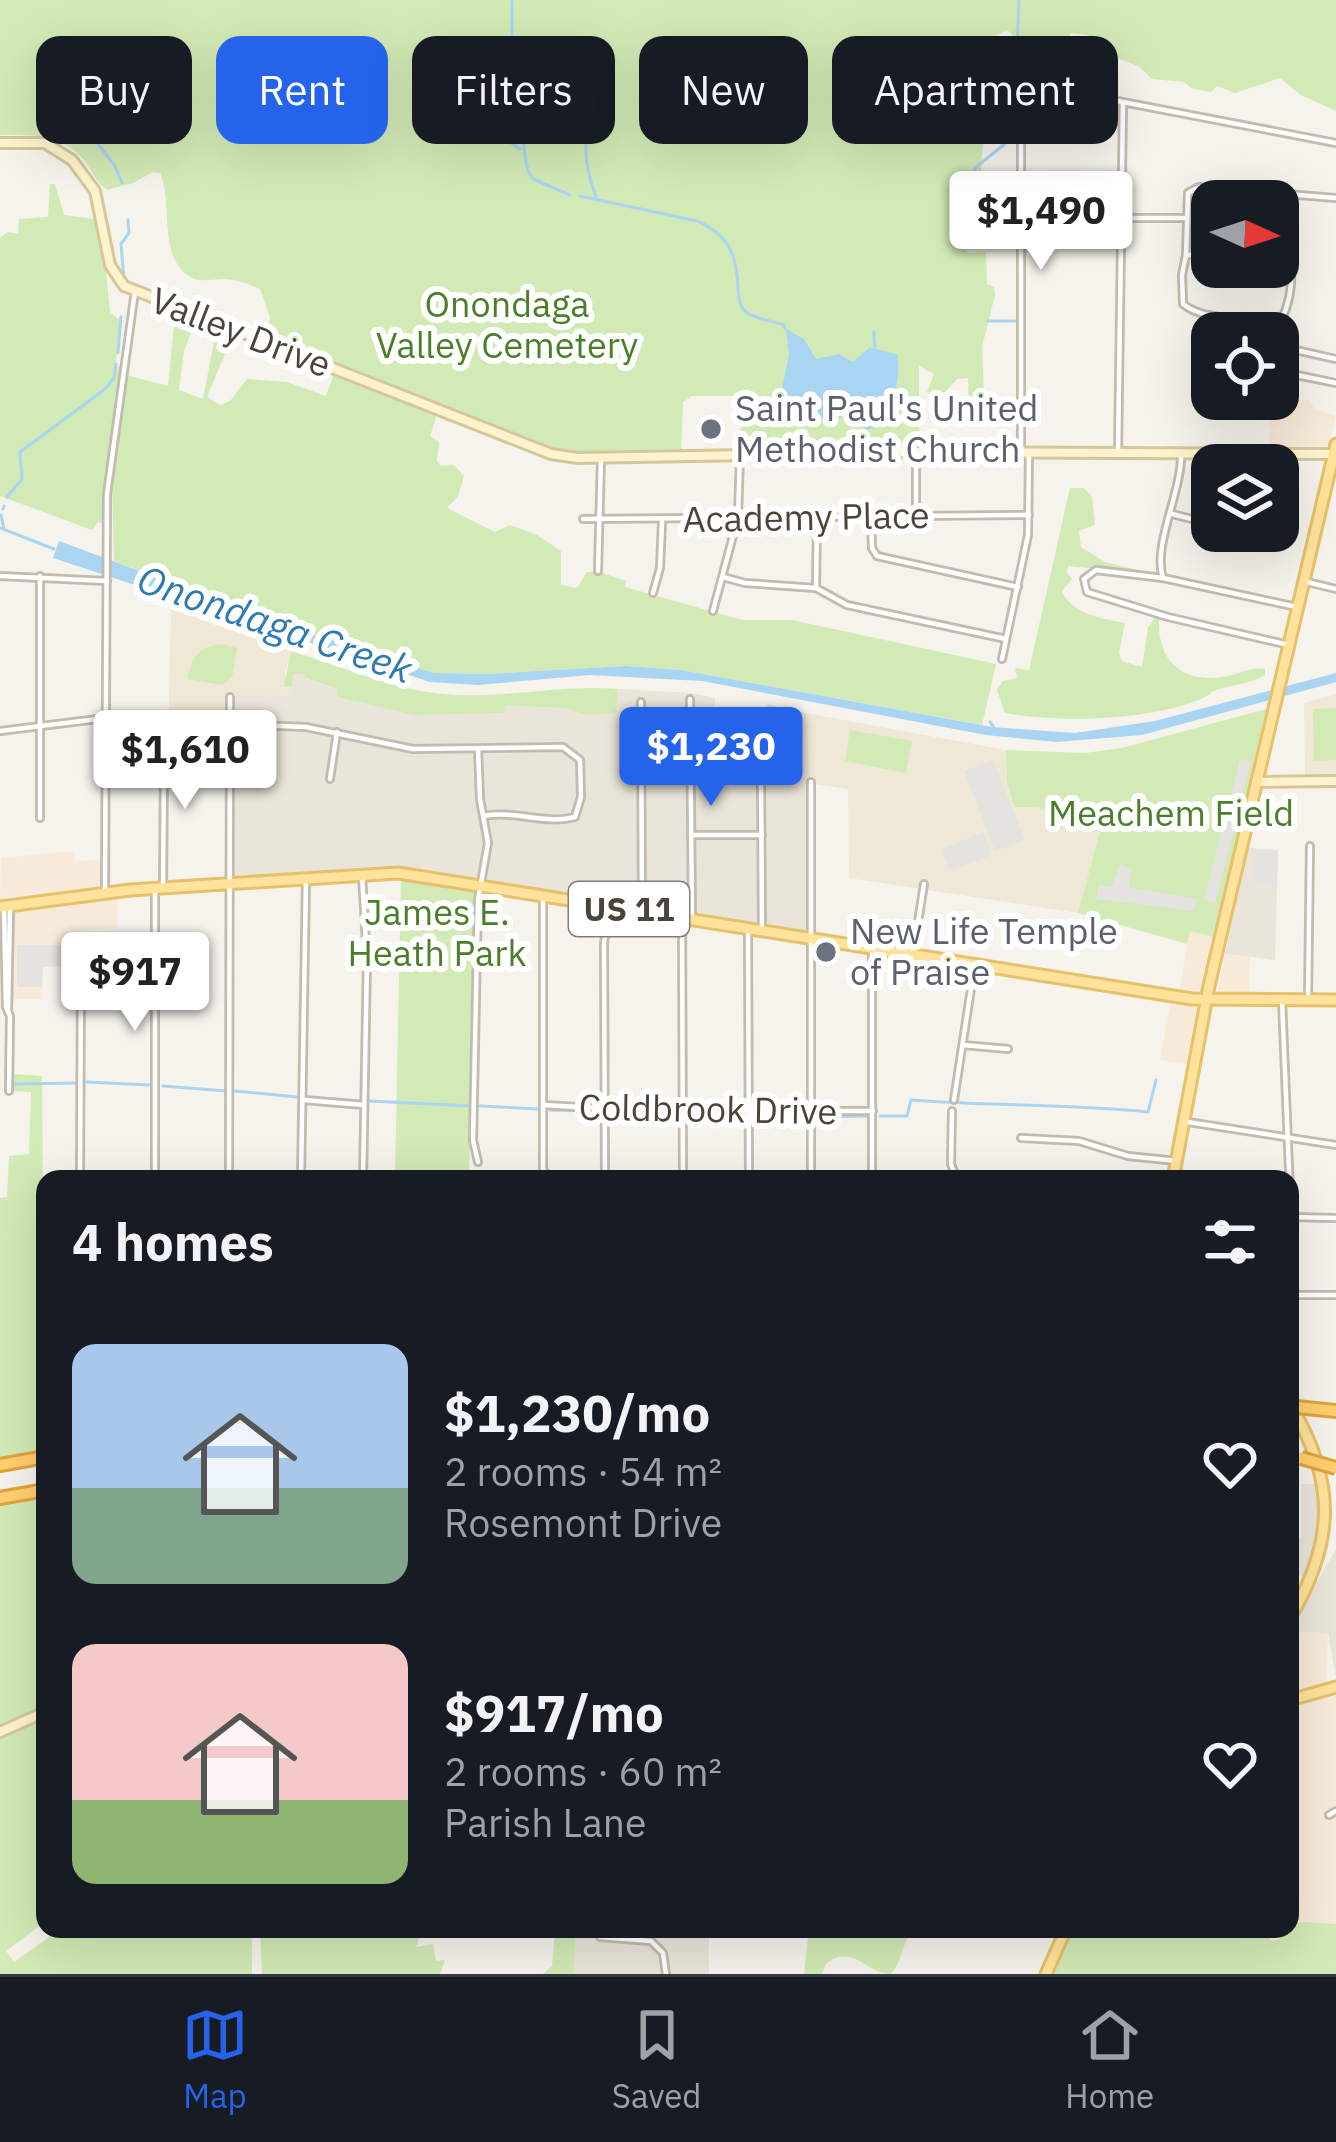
<!DOCTYPE html>
<html lang="en">
<head>
<meta charset="utf-8">
<style>
  body { margin:0; font-family:"IBM Plex Sans",sans-serif; background:#242831; color:#f1f3f6; height:100vh; display:flex; flex-direction:column; font-size:45px; white-space:nowrap }
  * { box-sizing:border-box; margin:0 }
  p { font-size:39px; color:#9ea1a6 }
  .icon { flex:none; width:66px; height:66px; fill:none; stroke:currentColor; stroke-width:2; stroke-linecap:round; stroke-linejoin:round }
  .map { position:relative; flex:1; overflow:hidden }
  .drawer { position:absolute; left:36px; top:1170px; width:1263px; height:768px; display:flex; flex-direction:column; background:#171b24; border-radius:24px; box-shadow:0 12px 48px #0002 }
  .drawer>* { flex:none }
  .guide { position:absolute; left:36px; top:36px; width:1266px; height:108px; display:flex; gap:24px }
  .needle { width:78px; rotate:93deg }
  .tools { position:absolute; left:1191px; top:180px; display:grid; gap:24px }
  .tools a { display:grid; place-items:center; width:108px; height:108px; border-radius:24px; background:#171b24; box-shadow:0 12px 48px #0002; font-size:60px }
  .price { position:absolute; translate:-50% -102px; padding:0 27px; border-radius:12px; background:#fff; color:#222; font-size:39px; line-height:78px; filter:drop-shadow(0 3px 6px #0008) }
  .price::after { content:''; position:absolute; left:50%; top:72px; width:36px; height:27px; margin-left:-18px; background:inherit; clip-path:polygon(0 0,100% 0,50% 100%) }
  .price.current { background:#2563eb; color:#fff }
  ul { padding:0; list-style:none }
  li { display:flex; align-items:center; gap:36px; height:300px; padding:0 36px }
  li span { display:grid; place-items:center; flex:none; width:336px; height:240px; border-radius:24px; color:#555 }
  li>.icon { margin-inline-start:auto }
  span .icon { width:144px; height:144px; fill:#fffc; stroke-width:1 }
  li b { font-size:51px }
  h2 { display:flex; justify-content:space-between; align-items:center; height:144px; padding:0 36px; font-size:51px }
  .tag { padding:0 42px; border-radius:24px; background:#171b24; box-shadow:0 12px 48px #0002; font-size:42px; line-height:108px }
  .tag.current { background:#2563eb; color:#fff }
  .menu { display:flex; justify-content:space-around; align-items:center; height:168px; border-top:3px solid #363941; background:#171b24; font-size:33px; color:#9ea1a6 }
  .menu a { display:grid; justify-items:center; gap:6px }
  .menu .current { color:#2563eb }
  .map>svg:first-child { display:block }
</style>
</head>
<body>
<div class="map">
<svg width="1336" height="1974" viewBox="0 0 1336 1974">
  <rect width="100%" height="100%" fill="#f6f3ec"/>
  <g fill="#eae5da">
    <polygon points="293,674 305,674 306,679 414,715 504,712 504,706 565,708 585,715 616,712 618,689 691,693 715,698 716,745 745,745 746,755 766,755 767,704 806,713 811,779 808,931 407,867 233,877 233,694"/>
    <polygon points="1248,848 1278,850 1275,960 1225,954"/>
    <polygon points="1301,1484 1330,1484 1331,1494 1328,1547 1310,1579 1290,1572 1290,1535 1301,1538"/>
    <polygon points="1336,1549 1336,1679 1328,1633 1290,1632 1290,1628"/>
    <polygon points="576,1929 709,1929 709,1974 574,1974"/>
  </g>
  <g fill="#f7ead8">
    <polygon points="1274,399 1309,400 1316,410 1336,416 1329,445 1269,447 1269,419"/>
    <polygon points="74,851 75,861 101,860 101,887 0,900 1,858"/>
    <polygon points="117,898 118,928 78,930 74,935 74,967 43,967 42,999 13,999 14,911"/>
    <polygon points="1190,931 1214,937 1201,991 1197,993 1179,990"/>
    <polygon points="1225,954 1250,957 1249,994 1218,993"/>
    <polygon points="1175,1003 1199,1008 1190,1065 1160,1060 1170,1006"/>
    <polygon points="1290,1632 1328,1633 1326,1683 1290,1691"/>
    <polygon points="1336,1695 1336,1924 1290,1924 1290,1706"/>
  </g>
  <g fill="#efe8d6">
    <polygon points="171,609 291,651 283,683 292,687 292,696 233,695 233,783 167,784"/>
    <polygon points="1336,694 1336,775 1305,775 1304,703"/>
    <polygon points="806,713 1006,750 1007,783 1053,816 1077,815 1100,831 1078,913 849,878 848,789 814,784 811,779"/>
  </g>
  <g fill="#d2eab5">
    <path d="M0 0H1336V111L1301 95 1280 78 1235 93 1217 86 1211 92 1193 89 1184 82 1152 79 1138 66 1114 57H1091L1088 35 1071 33 1056 58 1024 57 1020 72 1015 71 1012 34 1007 30 992 38 978 205 971 237 963 243 968 253 986 252 987 284 994 287 995 295 982 347 985 418 977 421 969 414 968 378 957 379 945 392 933 396 927 392 934 374 919 366V448L740 452 741 396H692L683 402 681 453 578 455 552 452 267 338 270 317 260 289C249 284 236 279 223 279 214 279 203 282 195 279 156 264 174 203 160 173L153 172 133 183 107 190C95 181 92 170 83 159 62 134 30 134 0 135Z"/>
    <polygon points="50,184 55,184 64,215 101,220 110,312 121,321 115,368 120,366 102,523 98,522 92,530 0,496 0,238 8,232 18,234 19,219 48,217"/>
    <polygon points="166,306 197,317 184,351 179,390 203,399 217,325 234,332 207,397 220,405 230,401 247,379 287,382 326,396 335,371 432,411 436,417 430,436 439,442 437,461 441,466 454,465 464,476 458,496 447,508 495,532 510,525 537,535 561,551 561,585 577,588 587,572 600,572 626,581 625,587 742,620 792,620 996,664 982,725 681,670 625,666 488,674 434,673 296,629 114,561 112,482 127,375 168,386 174,325"/>
    <path d="M1070 488H1084L1092 497 1095 525 1079 531 1081 547 1105 562 1158 575 1068 566 1067 573 1072 579 1062 591C1071 614 1103 619 1125 623L1119 653 1122 661 1142 667 1148 627 1155 618 1159 619C1157 662 1184 685 1228 676 1243 673 1249 667 1265 669V675C1250 684 1236 684 1220 689 1208 692 1215 693 1203 698 1151 721 1060 723 1005 713L997 690 1003 681 1017 678 1015 668 1029 670Z"/>
    <path d="M221 644 237 648 232 677 223 685 187 679C192 657 198 647 221 644Z"/>
    <path d="M291 651C340 666 391 689 442 694 501 700 559 684 618 689L616 713 585 715 565 708 505 706 504 713 414 715 338 697 337 689 305 678V674H293L292 687H284Z"/>
    <polygon points="1336,708 1336,760 1314,761 1313,709"/>
    <polygon points="1266,709 1214,937 1190,931 1187,944 1078,913 1100,831 1077,815 1053,816 1038,807 1015,807 1007,783 1006,750 1085,753 1122,748"/>
    <polygon points="850,730 912,741 906,773 845,761"/>
    <polygon points="401,877 474,889 476,895 469,1179 395,1179"/>
    <polygon points="13,1074 42,1076 45,1452 0,1460 0,1198 7,1197 9,1156 29,1154 31,1092 13,1091"/>
    <polygon points="45,1495 45,1709 0,1728 0,1503"/>
    <polygon points="45,1716 45,1895 36,1907 45,1922 6,1951 14,1962 60,1929 252,1929 252,1974 0,1974 0,1735"/>
    <polygon points="1303,1922 1336,1924 1336,1974 1052,1974 1071,1929 1256,1929 1273,1941 1279,1939 1290,1925"/>
    <polygon points="260,1929 426,1929 422,1930 416,1947 433,1944 436,1961 445,1960 440,1974 262,1974"/>
    <polygon points="555,1929 576,1929 574,1974 543,1974 552,1966"/>
    <path d="M809 1929H916C901 1940 904 1959 891 1974 865 1974 853 1942 826 1964L822 1974H804Z"/>
  </g>
  <g fill="#e5e3e0">
    <polygon points="1240,759 1251,762 1215,903 1204,900"/>
    <polygon points="993,760 1025,840 995,851 964,771"/>
    <polygon points="983,832 992,855 950,871 942,849"/>
    <polygon points="1254,850 1278,850 1277,888 1271,888 1270,883 1253,883"/>
    <polygon points="1121,864 1131,871 1129,887 1197,899 1194,911 1096,899 1099,885 1111,887"/>
    <polygon points="69,939 74,939 74,964 43,967 42,987 17,987 17,945 68,945"/>
  </g>
  <g fill="#a9d4f2">
    <path d="M786 329 804 339 816 359 839 354 853 362 870 347 898 355C899 380 896 422 867 430L846 416 806 421 790 408 781 394 789 355Z"/>
    <polygon points="59,541 296,629 434,673 488,674 625,666 681,670 992,727 1075,733 1155,721 1336,673 1336,682 1142,735 1057,742 986,735 702,681 590,675 478,685 430,682 53,558"/>
  </g>
  <g fill="none" stroke-linecap="round" stroke-linejoin="round">
    <g stroke="#a9d4f2" stroke-width="3">
      <polyline points="512,0 512,59 518,79 515,95 521,109"/>
      <polyline points="1019,0 1016,75 1028,111"/>
      <path d="M540 75 516 123C530 141 519 160 533 179L570 195"/>
      <path d="M589 78C605 116 588 112 586 146 585 161 590 182 596 196"/>
      <path d="M473 91C487 110 499 138 520 149"/>
      <polyline points="72,110 115,166 122,183"/>
      <path d="M580 196 697 221C756 246 727 298 746 312 755 319 773 321 784 325L785 329"/>
      <polyline points="959,216 975,168 1006,143"/>
      <polyline points="124,280 121,244 129,233 128,220"/>
      <polyline points="988,321 1015,321"/>
      <polyline points="874,332 874,335"/>
      <polyline points="874,337 875,347"/>
      <polyline points="118,353 121,317"/>
      <polyline points="7,497 22,479 20,452 105,389 114,378 116,364"/>
      <polyline points="3,509 4,506"/>
      <polyline points="1,515 4,529"/>
      <polyline points="0,528 54,549"/>
      <polyline points="990,722 994,727"/>
      <polyline points="87,1082 149,1085"/>
      <polyline points="14,1084 75,1083"/>
      <polyline points="163,1086 226,1091"/>
      <polyline points="235,1091 297,1097"/>
      <polyline points="307,1097 359,1101"/>
      <polyline points="370,1101 470,1106"/>
      <polyline points="480,1106 538,1109"/>
      <polyline points="550,1110 600,1111"/>
      <polyline points="611,1112 679,1117"/>
      <path d="M880 1116H907L911 1100C991 1106 1069 1104 1148 1112L1156 1080"/>
      <polyline points="688,1117 745,1117"/>
      <polyline points="754,1117 807,1117"/>
      <polyline points="816,1117 869,1116"/>
    </g>
    <g stroke="#c2bbae" stroke-width="10">
      <g id="street">
        <polyline points="989,93 1076,93 1336,143"/>
        <polyline points="1021,93 1021,453"/>
        <polyline points="1121,218 1187,218"/>
        <polyline points="1186,255 1212,255"/>
        <polyline points="1278,265 1293,267"/>
        <path d="M1261 333C1238 311 1207 323 1183 304L1182 275 1186 255 1188 193 1199 187 1336 198"/>
        <path d="M1275 333C1306 279 1283 251 1283 194"/>
        <polyline points="1278,346 1336,359"/>
        <polyline points="1282,372 1336,383"/>
        <polyline points="1258,399 1266,407"/>
        <polyline points="1118,453 1123,104"/>
        <polyline points="1172,514 1212,524"/>
        <polyline points="871,516 872,548 877,556 1018,587"/>
        <polyline points="916,516 916,452"/>
        <polyline points="583,519 1029,515"/>
        <polyline points="598,571 601,458"/>
        <polyline points="0,576 107,581"/>
        <polyline points="723,577 745,583 816,588 847,605 1006,639"/>
        <path d="M1163 578C1152 545 1183 490 1181 452"/>
        <polyline points="1307,582 1336,589"/>
        <polyline points="816,588 817,517"/>
        <polyline points="653,593 660,568 662,522"/>
        <polyline points="713,611 738,517 740,455"/>
        <polyline points="1289,645 1168,617 1087,592 1084,579 1096,570 1163,578 1297,607"/>
        <polyline points="1002,659 1028,535 1029,453"/>
        <polyline points="690,699 692,919"/>
        <polyline points="641,702 642,911"/>
        <path d="M230 724 306 727 413 749 563 747 580 760 581 797 575 817C546 825 515 810 484 816"/>
        <polyline points="0,731 106,718"/>
        <polyline points="478,749 480,799 488,843 478,900 473,1140 478,1162"/>
        <polyline points="156,753 164,764 163,888"/>
        <polyline points="691,778 753,777 761,781 762,930"/>
        <polyline points="330,779 337,732"/>
        <polyline points="40,818 40,576"/>
        <polyline points="691,835 762,835"/>
        <polyline points="362,875 367,959 363,1179"/>
        <polyline points="105,893 107,494 135,291"/>
        <polyline points="543,896 543,1169 549,1179"/>
        <polyline points="4,907 6,1007 10,1016 9,1091"/>
        <polyline points="682,918 683,1179"/>
        <polyline points="748,928 749,1179"/>
        <polyline points="913,954 924,884"/>
        <polyline points="1282,1000 1291,1217"/>
        <polyline points="1308,1000 1310,846"/>
        <polyline points="8,1011 10,909"/>
        <polyline points="963,1045 1008,1049"/>
        <polyline points="304,1100 364,1105"/>
        <polyline points="954,1100 974,969"/>
        <polyline points="543,1105 652,1111 873,1111"/>
        <polyline points="952,1111 951,1164 957,1179"/>
        <polyline points="1188,1122 1336,1145"/>
        <polyline points="1021,1138 1079,1141 1128,1156 1177,1161"/>
        <polyline points="80,1179 81,971 87,963 155,961"/>
        <polyline points="155,1179 155,889"/>
        <polyline points="229,1179 230,697"/>
        <polyline points="301,1179 306,879"/>
        <polyline points="605,1179 604,944 608,906"/>
        <polyline points="811,1179 811,782"/>
        <polyline points="872,1179 872,947"/>
        <polyline points="1290,1217 1336,1218"/>
        <polyline points="1290,1295 1336,1295"/>
        <polyline points="1329,1815 1336,1811"/>
        <polyline points="600,1937 651,1941 663,1953 666,1974"/>
      </g>
    </g>
    <g stroke="#d6c79b" stroke-width="14">
      <g id="secondary">
        <polyline points="0,143 45,143 72,160 95,191 110,265 124,286 551,454 578,458 916,452 1335,454"/>
        <polyline points="1256,782 1336,781"/>
        <polyline points="0,1732 45,1712"/>
      </g>
    </g>
    <g stroke="#e6c16a" stroke-width="15">
      <g id="primary">
        <polyline points="0,907 130,890 398,873 1192,999 1336,1000"/>
        <polyline points="1173,1179 1209,986 1336,444"/>
        <path d="M1290 1404C1336 1481 1336 1540 1290 1618"/>
        <polyline points="1290,1700 1336,1687"/>
        <polyline points="1046,1974 1066,1929"/>
      </g>
    </g>
    <g stroke="#e0a43c" stroke-width="16">
      <g id="highway">
        <polyline points="1306,1408 1336,1411"/>
        <polyline points="0,1465 45,1457"/>
        <polyline points="0,1498 45,1490"/>
      </g>
    </g>
    <use href="#street" stroke="#fff" stroke-width="4.5"/>
    <use href="#secondary" stroke="#fff3cd" stroke-width="8"/>
    <use href="#primary" stroke="#ffe39c" stroke-width="9"/>
    <use href="#highway" stroke="#ffcf6e" stroke-width="10"/>
    <g stroke="#e0a43c" stroke-width="16" stroke-linecap="butt">
      <g id="highway-bridge">
        <polyline points="1290,1406 1306,1408"/>
        <polyline points="1301,1458 1336,1468"/>
      </g>
    </g>
    <use href="#highway-bridge" stroke="#ffcf6e" stroke-width="10"/>
  </g>
  <g fill="#6b7280" stroke="#fff" stroke-width="4.5">
    <circle cx="711" cy="429" r="12"/>
    <circle cx="826" cy="952" r="12"/>
  </g>
  <g text-anchor="middle" stroke-width="12" stroke-linejoin="round" paint-order="stroke">
    <rect fill="#fff" stroke="#817c74" stroke-width="3" x="569" y="882" width="120" height="54" rx="9"/>
    <g font-size="33" font-weight="bold" fill="#4b4439">
      <text x="629" y="921">US 11</text>
    </g>
    <g font-size="36" fill="#4a7f2a" stroke="#fff">
      <text x="507" y="317">Onondaga<tspan x="507" dy="41">Valley Cemetery</tspan></text>
      <text x="1171" y="826">Meachem Field</text>
      <text x="437" y="925">James E.<tspan x="437" dy="41">Heath Park</tspan></text>
    </g>
    <g font-size="36" fill="#4b4439" stroke="#fff">
      <text transform="translate(241 332) rotate(21)" y="13">Valley Drive</text>
      <text transform="translate(806 517) rotate(-1)" y="13">Academy Place</text>
      <text transform="translate(708 1109) rotate(1)" y="13">Coldbrook Drive</text>
    </g>
    <g font-size="36" fill="#5b616d" stroke="#fff" text-anchor="start">
      <text x="735" y="421">Saint Paul's United<tspan x="735" dy="41">Methodist Church</tspan></text>
      <text x="850" y="944">New Life Temple<tspan x="850" dy="41">of Praise</tspan></text>
    </g>
    <g font-size="39" font-style="italic" fill="#2e7ab2" stroke="#fff">
      <text transform="translate(275 624) rotate(19)" y="14">Onondaga Creek</text>
    </g>
  </g>
</svg>
<div class="tools">
<a><svg class="needle" viewBox="-14 -14 28 28"><path d="M0-13l5 13h-10z" fill="#e53935"/><path d="M0 13l5-13h-10z" fill="#9ea1a6"/></svg></a>
<a><svg class="icon" aria-label="locate" viewBox="0 0 24 24"><circle cx="12" cy="12" r="6"/><path d="M12 2v4M12 18v4M2 12h4M18 12h4"/></svg></a>
<a><svg class="icon" aria-label="layers" viewBox="0 0 24 24"><path d="M12 4l9 5-9 5-9-5zM3 14l9 5 9-5"/></svg></a>
</div>
<b class="price" style="left:1041px;top:273px">$1,490</b>
<b class="price current" style="left:711px;top:809px">$1,230</b>
<b class="price" style="left:185px;top:812px">$1,610</b>
<b class="price" style="left:135px;top:1034px">$917</b>
<div class="guide">
<a class="tag">Buy</a>
<a class="tag current">Rent</a>
<a class="tag">Filters</a>
<a class="tag">New</a>
<a class="tag">Apartment</a>
</div>
<section class="drawer">
<h2>4 homes<svg class="icon" aria-label="filters" viewBox="0 0 24 24"><path d="M4 7h16M4 17h16"/><circle cx="9" cy="7" r="2"/><circle cx="15" cy="17" r="2"/></svg></h2>
<ul>
<li><span style="background:linear-gradient(#a9c7e8 60%,#7fa58c 0)"><svg class="icon" aria-label="home" viewBox="0 0 24 24"><path d="M3 11l9-7 9 7M6 9v11h12V9"/></svg></span><div><b>$1,230/mo</b><p>2 rooms · 54 m²</p><p>Rosemont Drive</p></div><svg class="icon" aria-label="heart" viewBox="0 0 24 24"><path d="M12 20l-8-8c-3-5 5-10 8-4 3-6 11-1 8 4z"/></svg></li>
<li><span style="background:linear-gradient(#f6c9c9 65%,#8fb573 0)"><svg class="icon" aria-label="home" viewBox="0 0 24 24"><path d="M3 11l9-7 9 7M6 9v11h12V9"/></svg></span><div><b>$917/mo</b><p>2 rooms · 60 m²</p><p>Parish Lane</p></div><svg class="icon" aria-label="heart" viewBox="0 0 24 24"><path d="M12 20l-8-8c-3-5 5-10 8-4 3-6 11-1 8 4z"/></svg></li>
</ul>
</section>
</div>
<nav class="menu">
<a class="current"><svg class="icon" aria-label="map" viewBox="0 0 24 24"><path d="M3 6l6-2 6 2 6-2v14l-6 2-6-2-6 2zM9 4v14M15 6v14"/></svg>Map</a>
<a><svg class="icon" aria-label="saved" viewBox="0 0 24 24"><path d="M7 4h10v16l-5-4-5 4z"/></svg>Saved</a>
<a><svg class="icon" aria-label="home" viewBox="0 0 24 24"><path d="M3 11l9-7 9 7M6 9v11h12V9"/></svg>Home</a>
</nav>
</body>
</html>
